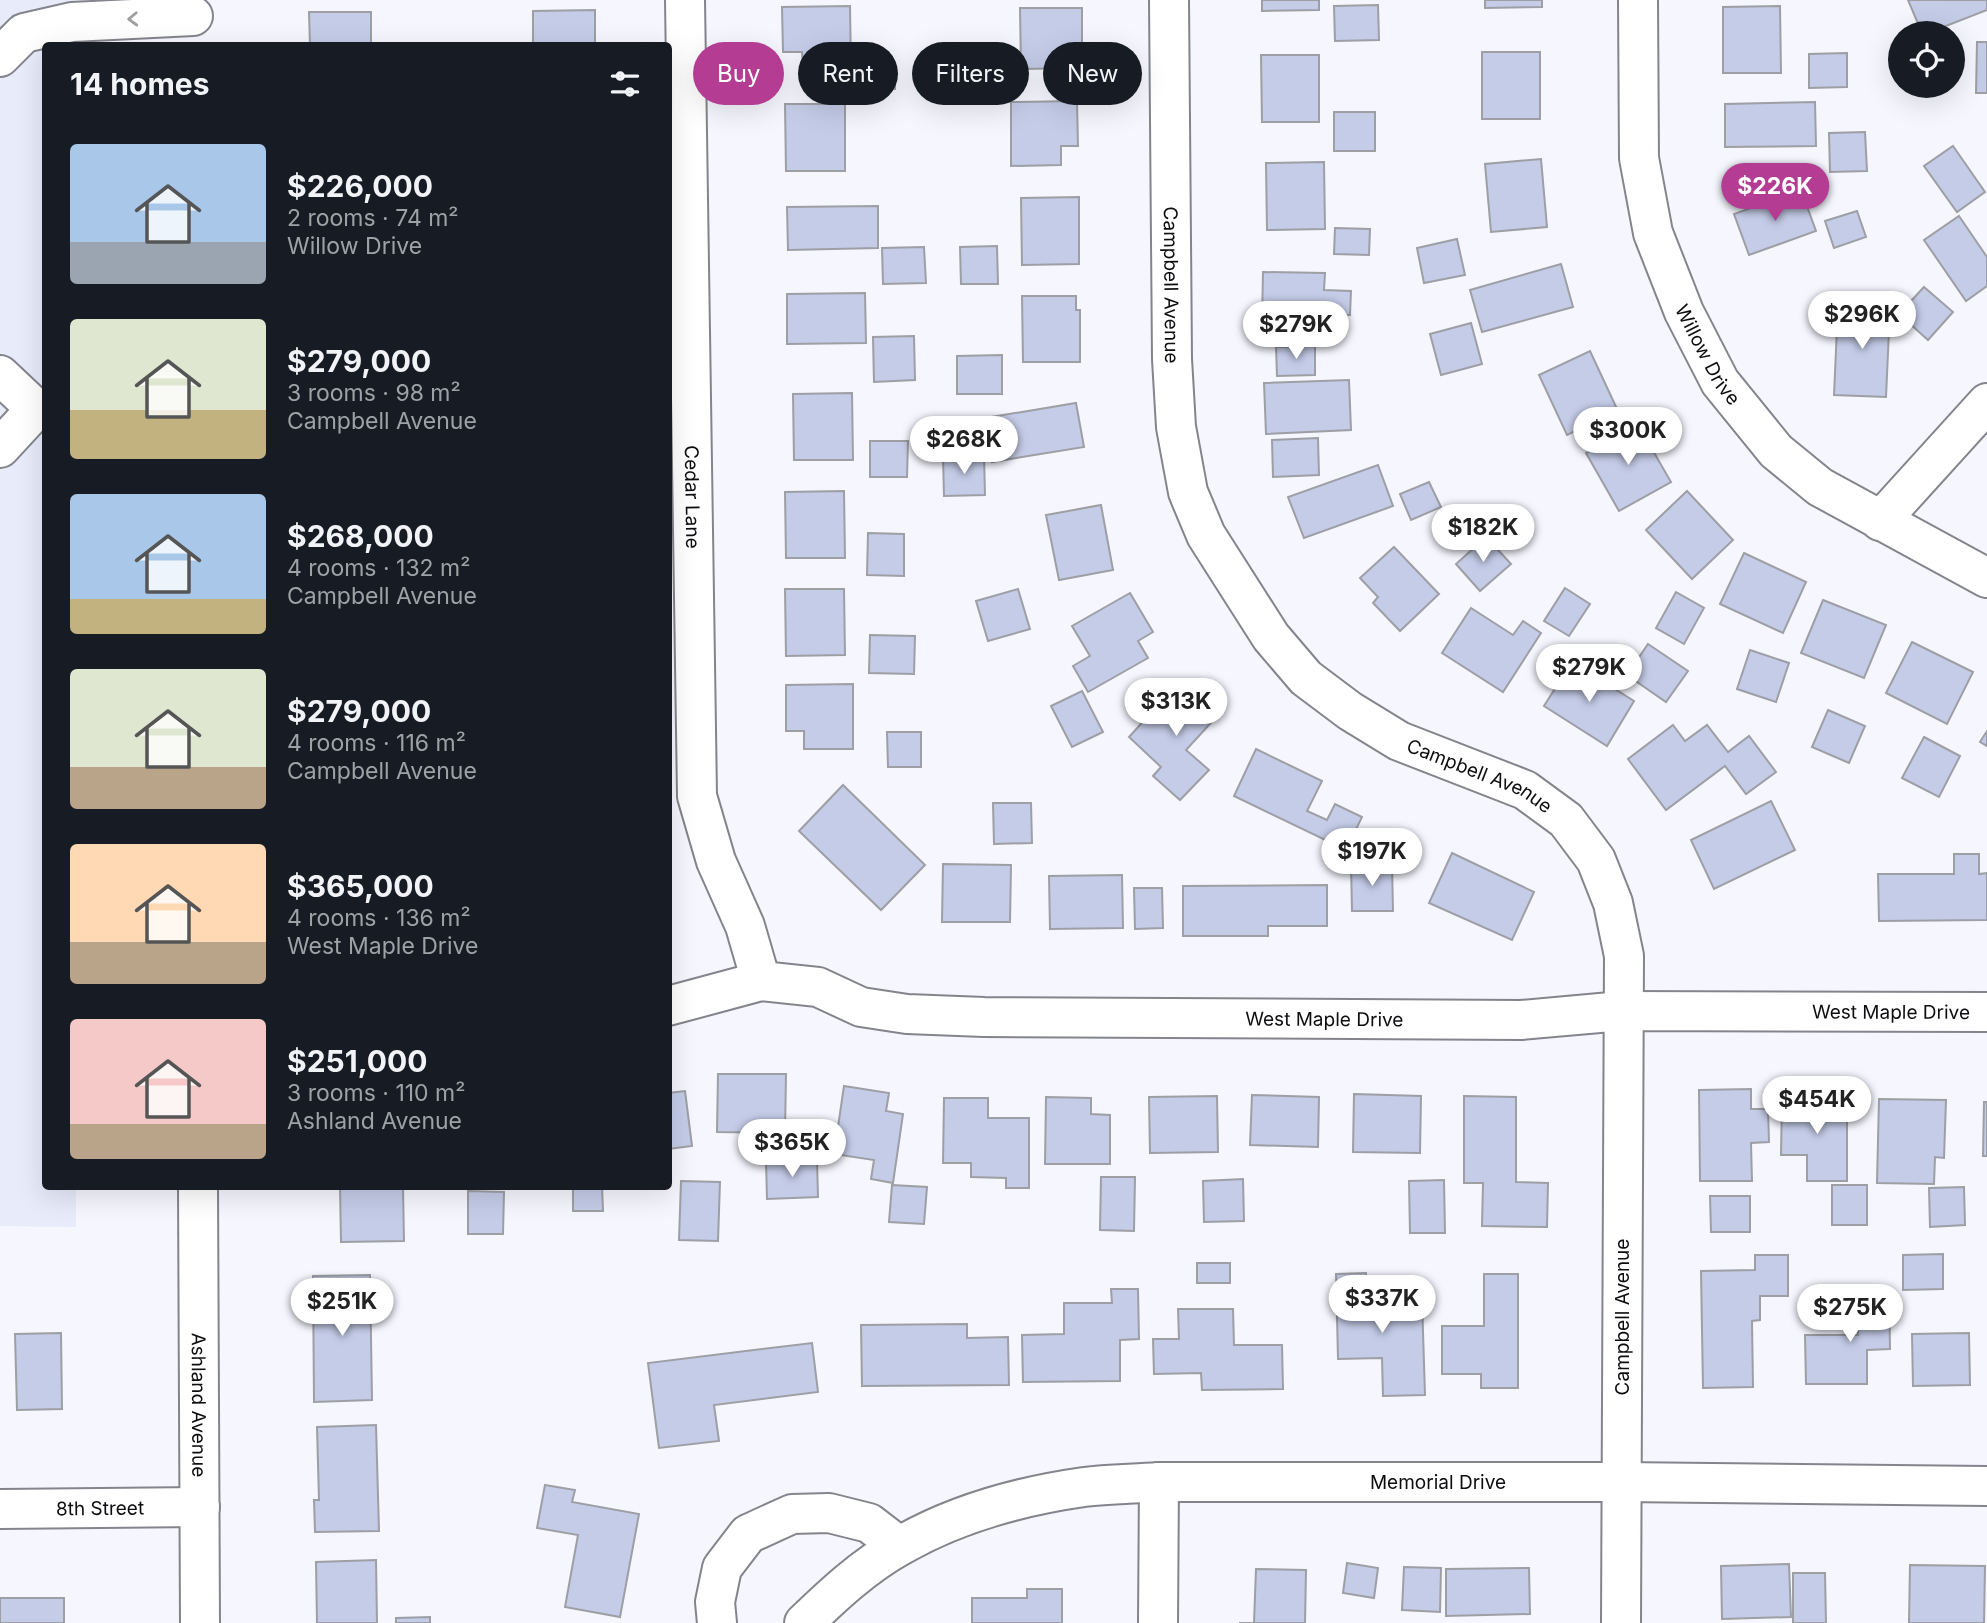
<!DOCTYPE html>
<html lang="en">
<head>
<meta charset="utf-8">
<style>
  body { margin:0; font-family:Inter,sans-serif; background:#242831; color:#f1f3f6; height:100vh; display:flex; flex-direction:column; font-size:26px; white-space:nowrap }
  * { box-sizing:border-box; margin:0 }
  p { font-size:23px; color:#9ea1a6 }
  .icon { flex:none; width:38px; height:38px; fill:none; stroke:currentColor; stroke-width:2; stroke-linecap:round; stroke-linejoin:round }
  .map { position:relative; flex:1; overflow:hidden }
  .sheet { position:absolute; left:42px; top:42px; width:630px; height:1148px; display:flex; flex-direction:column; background:#171b24; border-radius:7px; box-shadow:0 7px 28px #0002 }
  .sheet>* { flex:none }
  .guide { position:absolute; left:693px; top:42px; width:665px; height:63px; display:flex; gap:14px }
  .buttons { position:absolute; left:1888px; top:21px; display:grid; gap:14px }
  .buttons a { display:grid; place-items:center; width:77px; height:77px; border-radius:50%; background:#171b24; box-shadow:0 7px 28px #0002; font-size:35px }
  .price { position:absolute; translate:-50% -60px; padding:0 16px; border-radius:24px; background:#fff; color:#222; font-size:23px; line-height:46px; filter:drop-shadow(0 2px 4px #0008) }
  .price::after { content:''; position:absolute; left:50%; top:42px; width:21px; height:16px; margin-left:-10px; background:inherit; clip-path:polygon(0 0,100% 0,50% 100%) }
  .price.active { background:#b43d93; color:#fff }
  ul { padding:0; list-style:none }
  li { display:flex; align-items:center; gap:21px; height:175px; padding:0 28px }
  li span { display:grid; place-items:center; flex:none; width:196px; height:140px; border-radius:7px; color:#555 }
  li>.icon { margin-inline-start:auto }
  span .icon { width:84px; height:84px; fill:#fffc; stroke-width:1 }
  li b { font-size:30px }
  h2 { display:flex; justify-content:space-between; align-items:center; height:84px; padding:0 28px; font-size:30px }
  .pill { padding:0 24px; border-radius:32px; background:#171b24; box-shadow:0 7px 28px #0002; font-size:24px; line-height:63px }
  .pill.active { background:#b43d93; color:#fff }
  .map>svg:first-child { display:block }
</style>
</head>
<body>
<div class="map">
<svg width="1987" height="1623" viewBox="0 0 1987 1623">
  <rect width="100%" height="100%" fill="#f5f6fe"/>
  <polygon fill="#e8ebfa" points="0,0 85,0 85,45 46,46 46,1186 76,1187 76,1227 0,1226"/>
  <g fill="#c5cce8" stroke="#9d9fa5" stroke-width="2">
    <polygon points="1262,0 1319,0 1319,10 1262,11"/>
    <polygon points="1485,0 1542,0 1542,7 1485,8"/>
    <polygon points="1908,0 1987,0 1987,10 1928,33 1922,33"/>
    <polygon points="1378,5 1379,40 1335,41 1334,6"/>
    <polygon points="850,6 851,69 803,70 802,52 783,52 782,7"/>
    <polygon points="1780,6 1781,73 1723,73 1723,7"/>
    <polygon points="1020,8 1082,8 1082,68 1021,69"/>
    <polygon points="595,10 595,46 533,46 533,11"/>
    <polygon points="309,12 371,12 371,46 310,46"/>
    <polygon points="1977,42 1987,42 1987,93 1976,93"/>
    <polygon points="978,50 978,89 942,90 940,51"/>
    <rect x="1482" y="52" width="58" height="67"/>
    <polygon points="1847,53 1847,87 1809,88 1809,54"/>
    <polygon points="1261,55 1319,55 1319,122 1262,122"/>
    <rect x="858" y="64" width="37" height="25"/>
    <polygon points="1077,101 1078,146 1061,146 1061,165 1011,166 1011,102"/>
    <polygon points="1815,102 1816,146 1725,147 1725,104"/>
    <polygon points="785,104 845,104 845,171 786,171"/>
    <rect x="1334" y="112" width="41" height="39"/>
    <polygon points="1865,132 1867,171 1830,172 1829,133"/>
    <polygon points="1953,146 1985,192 1957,212 1924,166"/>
    <polygon points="1541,159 1547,227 1491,232 1485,164"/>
    <polygon points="1324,162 1325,229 1267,230 1266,163"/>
    <polygon points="1801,190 1816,231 1749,255 1734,214"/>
    <polygon points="1079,197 1079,264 1022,265 1021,198"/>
    <polygon points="878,206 878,248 788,250 787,207"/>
    <polygon points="1857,211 1866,237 1834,248 1825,221"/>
    <polygon points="1959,216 1987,257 1987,286 1966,301 1924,240"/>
    <polygon points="1335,228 1370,229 1369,255 1334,254"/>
    <polygon points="1457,239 1465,275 1424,283 1417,248"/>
    <polygon points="997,246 998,284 961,284 960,247"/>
    <polygon points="924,247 926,283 883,284 882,248"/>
    <polygon points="1561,264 1573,307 1482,332 1470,290"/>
    <polygon points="1263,272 1325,273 1324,290 1351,291 1350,315 1325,315 1325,343 1274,342 1274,321 1262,321"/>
    <polygon points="1924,287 1953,312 1928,340 1899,314"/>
    <polygon points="865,293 866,343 787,344 787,294"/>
    <polygon points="1022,296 1076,296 1076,310 1080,310 1080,362 1023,362"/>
    <polygon points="1838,305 1890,308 1886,397 1834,395"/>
    <polygon points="1471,323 1482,364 1441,375 1430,334"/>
    <polygon points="914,336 915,380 874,382 873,337"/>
    <polygon points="1315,346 1315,375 1277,376 1276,347"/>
    <polygon points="1590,351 1618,411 1567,435 1539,375"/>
    <polygon points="1002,355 1002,394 957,394 957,356"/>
    <polygon points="1349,380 1351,430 1266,434 1264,383"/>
    <polygon points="852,393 853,460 794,460 793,394"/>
    <polygon points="1076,403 1084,447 992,462 985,418"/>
    <polygon points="1637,423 1671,482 1619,511 1586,453"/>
    <polygon points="1318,438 1319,475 1273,477 1272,440"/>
    <polygon points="870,441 908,441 907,477 870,477"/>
    <polygon points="984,455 985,495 944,496 943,457"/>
    <polygon points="1378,465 1393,506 1304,538 1288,497"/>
    <polygon points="1429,482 1441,507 1411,520 1400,494"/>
    <polygon points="844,491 845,558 786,558 785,492"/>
    <polygon points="1687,491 1733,540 1692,579 1646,530"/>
    <polygon points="1101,505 1113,570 1059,580 1046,515"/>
    <polygon points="868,533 904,534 904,576 867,575"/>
    <polygon points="1486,537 1511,564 1480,591 1456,564"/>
    <polygon points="1394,547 1439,594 1400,631 1373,603 1378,597 1360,578"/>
    <polygon points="1744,553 1806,582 1783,633 1720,604"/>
    <polygon points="1565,588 1590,604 1569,636 1544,621"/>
    <polygon points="785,589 844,589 845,655 786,656"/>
    <polygon points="1018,589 1030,629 988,641 976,601"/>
    <polygon points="1676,592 1704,608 1684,644 1656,628"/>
    <polygon points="1130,593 1153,632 1138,641 1148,658 1088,692 1073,666 1090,656 1072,626"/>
    <polygon points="1823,600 1886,625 1864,678 1801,653"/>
    <polygon points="1471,608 1513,635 1523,621 1541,633 1503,692 1442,653"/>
    <polygon points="870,635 915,636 914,674 869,673"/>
    <polygon points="1912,642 1973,672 1947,724 1886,693"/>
    <polygon points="1648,644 1688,671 1666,702 1627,675"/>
    <polygon points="1750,650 1789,663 1776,702 1737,689"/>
    <polygon points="1572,662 1634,701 1607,746 1544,706"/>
    <polygon points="1182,679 1219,714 1186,750 1209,770 1180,800 1153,776 1161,767 1129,737"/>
    <polygon points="853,684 853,749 804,749 804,731 786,731 786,685"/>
    <polygon points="1082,691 1103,732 1072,747 1051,706"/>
    <polygon points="1828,710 1865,726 1849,763 1812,747"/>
    <polygon points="1673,725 1685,741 1707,725 1728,752 1749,736 1776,772 1746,794 1725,766 1666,810 1628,759"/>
    <polygon points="1987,731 1987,746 1980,742"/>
    <polygon points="887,732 921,732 921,767 888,767"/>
    <polygon points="1924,737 1960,756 1939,797 1902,778"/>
    <polygon points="1256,749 1322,781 1307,811 1327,820 1335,804 1362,817 1346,850 1234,796"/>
    <polygon points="843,785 925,865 881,910 799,831"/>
    <polygon points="1771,801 1795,850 1714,889 1691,840"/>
    <polygon points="993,803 1031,803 1032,843 994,844"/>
    <polygon points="1452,853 1534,892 1512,940 1429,903"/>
    <polygon points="1954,854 1979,854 1979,874 1987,873 1987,920 1879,921 1878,874 1954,874"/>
    <polygon points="943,864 1011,865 1010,922 942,922"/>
    <polygon points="1351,864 1392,864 1393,911 1352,911"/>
    <polygon points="1122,875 1123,928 1050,929 1049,876"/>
    <polygon points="1327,885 1327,926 1268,926 1268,936 1183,936 1183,886"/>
    <polygon points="1134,888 1162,888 1163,928 1135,929"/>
    <polygon points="718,1074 786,1074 785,1133 717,1132"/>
    <polygon points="844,1086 889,1093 886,1111 903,1114 893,1183 871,1179 874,1160 834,1154"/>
    <polygon points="1751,1089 1751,1109 1768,1109 1769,1142 1751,1143 1752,1181 1700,1181 1699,1090"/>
    <polygon points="685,1091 692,1146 668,1149 668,1093"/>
    <polygon points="1354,1094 1421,1096 1420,1153 1353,1152"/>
    <polygon points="1252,1095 1319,1097 1318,1147 1250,1145"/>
    <polygon points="1217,1096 1218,1152 1150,1153 1149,1097"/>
    <polygon points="1464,1096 1516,1097 1516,1182 1548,1183 1547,1227 1482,1226 1483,1183 1464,1183"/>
    <polygon points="1046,1097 1091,1098 1091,1114 1110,1115 1110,1164 1045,1164"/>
    <polygon points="944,1098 988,1098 988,1118 1029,1118 1029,1188 1006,1188 1006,1178 971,1177 971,1163 943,1163"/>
    <polygon points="1782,1098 1847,1098 1847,1181 1807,1181 1807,1155 1781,1155"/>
    <polygon points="1879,1099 1946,1100 1944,1158 1935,1157 1934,1184 1877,1183"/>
    <polygon points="1984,1102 1987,1102 1987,1156 1983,1156"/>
    <polygon points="817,1160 818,1197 767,1199 766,1161"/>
    <polygon points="1101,1177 1135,1177 1134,1231 1100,1230"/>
    <polygon points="1243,1179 1244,1221 1204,1222 1203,1181"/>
    <polygon points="1444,1180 1445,1233 1410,1233 1409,1181"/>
    <polygon points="681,1181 720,1182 718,1241 679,1240"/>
    <polygon points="892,1185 927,1187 924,1224 889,1222"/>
    <rect x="1832" y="1185" width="35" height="40"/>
    <polygon points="340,1186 403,1187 404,1241 341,1242"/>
    <polygon points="573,1186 602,1186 603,1211 573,1211"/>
    <polygon points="1964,1187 1965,1225 1930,1227 1929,1188"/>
    <polygon points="468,1191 504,1192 503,1234 468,1234"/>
    <polygon points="1710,1196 1750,1196 1750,1232 1711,1232"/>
    <polygon points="1943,1254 1943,1289 1903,1290 1903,1255"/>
    <polygon points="1755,1255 1788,1255 1788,1296 1760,1296 1760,1320 1752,1321 1753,1387 1703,1388 1701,1271 1755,1270"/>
    <rect x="1197" y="1263" width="33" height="20"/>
    <polygon points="1366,1273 1366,1301 1422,1300 1425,1395 1383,1396 1382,1358 1338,1359 1336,1274"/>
    <polygon points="1484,1274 1518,1274 1518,1388 1481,1388 1481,1374 1442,1374 1442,1326 1484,1326"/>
    <polygon points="370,1275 372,1400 314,1402 313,1276"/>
    <polygon points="1111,1289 1138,1289 1139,1339 1120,1340 1120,1381 1023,1382 1022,1335 1064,1334 1064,1303 1112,1303"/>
    <polygon points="1857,1289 1889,1289 1890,1349 1867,1350 1867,1384 1806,1384 1805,1335 1858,1335"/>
    <polygon points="1178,1309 1233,1309 1234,1345 1282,1345 1283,1389 1202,1390 1201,1373 1154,1374 1153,1339 1179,1339"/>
    <polygon points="967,1324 967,1338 1008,1337 1009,1385 862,1386 861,1325"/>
    <polygon points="61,1333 62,1409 17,1410 15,1334"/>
    <polygon points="1969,1333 1970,1385 1913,1386 1912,1334"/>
    <polygon points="812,1343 818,1392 714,1405 719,1441 659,1448 648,1363"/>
    <polygon points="376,1425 379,1531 315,1532 314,1500 319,1500 317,1427"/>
    <polygon points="545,1485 575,1490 572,1502 639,1514 620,1617 565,1607 578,1535 537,1528"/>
    <polygon points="376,1560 377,1623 317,1623 316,1562"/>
    <polygon points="1347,1563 1378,1568 1374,1598 1343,1593"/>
    <polygon points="1789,1564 1791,1617 1722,1619 1721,1566"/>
    <polygon points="1910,1565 1985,1566 1984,1623 1909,1623"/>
    <polygon points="1404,1567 1441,1568 1440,1612 1402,1610"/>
    <polygon points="1529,1568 1530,1614 1446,1616 1446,1569"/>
    <polygon points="1256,1569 1306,1570 1305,1623 1239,1623 1254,1623"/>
    <polygon points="1793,1573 1825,1573 1826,1623 1793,1623"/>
    <polygon points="1027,1589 1062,1589 1062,1623 972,1623 972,1598 1027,1598"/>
    <rect x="0" y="1598" width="64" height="25"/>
    <polygon points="430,1617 430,1623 396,1623 396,1618"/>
  </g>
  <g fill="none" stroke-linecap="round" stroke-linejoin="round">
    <g stroke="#84858c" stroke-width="42">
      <g id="minor">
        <path id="s1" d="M685 0 697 796 716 861 745 926 761 981"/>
        <path id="s2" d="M1169 0 1172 359 1176 427 1188 492 1206 535 1271 637 1306 678 1350 711 1399 741 1525 790 1566 820 1596 860 1613 903 1624 956 1621 1623"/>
        <path id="s3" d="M1638 0 1639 158 1653 233 1684 312 1720 382 1776 451 1820 487 1987 578"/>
        <polyline points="0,57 24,33 72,22 193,16"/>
        <polyline points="0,375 36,409 46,409"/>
        <polyline points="0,448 36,409"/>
        <polyline points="1880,521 1987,403"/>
        <path id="s4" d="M668 1006 761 981 818 987 861 1007 907 1014 984 1017 1521 1020 1622 1011 1987 1012"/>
        <path id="s5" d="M198 1186 200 1623"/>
        <path id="s6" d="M0 1509 200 1507"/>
        <polyline points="717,1623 715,1602 722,1568 748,1534 792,1514 829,1513 869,1523 899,1546"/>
        <path id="s7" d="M804 1623C833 1595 864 1566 900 1546 955 1514 1021 1496 1084 1487 1109 1484 1135 1484 1159 1482H1621L1987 1486"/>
        <polyline points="1158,1623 1159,1482"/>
      </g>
    </g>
    <use href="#minor" stroke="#fff" stroke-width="38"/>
  </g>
  <defs><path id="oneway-chevron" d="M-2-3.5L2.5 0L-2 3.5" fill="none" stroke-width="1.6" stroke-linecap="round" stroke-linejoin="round" transform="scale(1.75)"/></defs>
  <use stroke="#9e9e9f" href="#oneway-chevron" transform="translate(133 19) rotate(178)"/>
  <g text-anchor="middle" stroke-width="6" stroke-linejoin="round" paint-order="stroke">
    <g font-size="19" fill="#0d0d10" stroke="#fff">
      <text dy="7" stroke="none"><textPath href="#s2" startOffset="285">Campbell Avenue</textPath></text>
      <text dy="7" stroke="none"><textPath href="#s3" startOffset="368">Willow Drive</textPath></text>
      <text dy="7" stroke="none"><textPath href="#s1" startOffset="497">Cedar Lane</textPath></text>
      <text dy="7" stroke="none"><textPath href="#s2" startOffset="915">Campbell Avenue</textPath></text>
      <text dy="7" stroke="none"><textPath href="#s4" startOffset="1232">West Maple Drive</textPath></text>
      <text dy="7" stroke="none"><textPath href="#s4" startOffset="665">West Maple Drive</textPath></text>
      <text transform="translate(1622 1317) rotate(-90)" y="7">Campbell Avenue</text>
      <text dy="7" stroke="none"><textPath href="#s5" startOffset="219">Ashland Avenue</textPath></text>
      <text dy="7" stroke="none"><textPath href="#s7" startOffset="672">Memorial Drive</textPath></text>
      <text dy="7" stroke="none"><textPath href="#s6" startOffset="100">8th Street</textPath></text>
    </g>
  </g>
</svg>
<div class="buttons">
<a><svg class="icon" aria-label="locate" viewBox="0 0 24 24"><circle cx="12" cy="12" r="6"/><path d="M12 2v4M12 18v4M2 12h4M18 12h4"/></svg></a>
</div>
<b class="price active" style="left:1775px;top:223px">$226K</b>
<b class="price" style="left:1862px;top:351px">$296K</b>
<b class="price" style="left:1296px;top:361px">$279K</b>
<b class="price" style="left:1628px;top:467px">$300K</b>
<b class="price" style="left:964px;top:476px">$268K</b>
<b class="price" style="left:1483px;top:564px">$182K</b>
<b class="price" style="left:1589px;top:704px">$279K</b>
<b class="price" style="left:1176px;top:738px">$313K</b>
<b class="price" style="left:1372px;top:888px">$197K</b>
<b class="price" style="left:1817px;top:1136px">$454K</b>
<b class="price" style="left:792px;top:1179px">$365K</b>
<b class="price" style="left:1382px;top:1335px">$337K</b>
<b class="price" style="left:342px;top:1338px">$251K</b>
<b class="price" style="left:1850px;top:1344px">$275K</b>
<div class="guide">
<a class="pill active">Buy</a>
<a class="pill">Rent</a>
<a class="pill">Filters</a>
<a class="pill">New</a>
</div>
<section class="sheet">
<h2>14 homes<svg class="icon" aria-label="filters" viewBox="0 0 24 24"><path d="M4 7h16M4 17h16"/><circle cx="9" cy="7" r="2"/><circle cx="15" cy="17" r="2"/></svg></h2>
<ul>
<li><span style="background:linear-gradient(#a9c7e8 70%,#9aa5b1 0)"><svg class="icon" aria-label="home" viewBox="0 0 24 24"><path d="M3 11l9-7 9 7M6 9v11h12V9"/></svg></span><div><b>$226,000</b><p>2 rooms · 74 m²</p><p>Willow Drive</p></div></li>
<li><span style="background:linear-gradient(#dfe7d0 65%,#c2b280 0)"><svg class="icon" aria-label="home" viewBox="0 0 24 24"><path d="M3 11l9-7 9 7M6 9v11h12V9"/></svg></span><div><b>$279,000</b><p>3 rooms · 98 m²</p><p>Campbell Avenue</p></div></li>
<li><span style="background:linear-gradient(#a9c7e8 75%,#c2b280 0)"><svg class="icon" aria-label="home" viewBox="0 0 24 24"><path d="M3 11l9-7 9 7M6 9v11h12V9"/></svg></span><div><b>$268,000</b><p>4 rooms · 132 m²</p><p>Campbell Avenue</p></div></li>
<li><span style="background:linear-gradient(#dfe7d0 70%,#b9a48a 0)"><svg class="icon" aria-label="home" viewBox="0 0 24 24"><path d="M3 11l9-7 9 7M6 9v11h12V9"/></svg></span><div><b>$279,000</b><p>4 rooms · 116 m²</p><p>Campbell Avenue</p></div></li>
<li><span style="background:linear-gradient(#ffd9b3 70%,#b9a48a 0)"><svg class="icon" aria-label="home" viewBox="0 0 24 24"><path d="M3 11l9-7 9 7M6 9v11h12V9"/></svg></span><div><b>$365,000</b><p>4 rooms · 136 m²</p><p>West Maple Drive</p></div></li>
<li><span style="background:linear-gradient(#f6c9c9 75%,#b9a48a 0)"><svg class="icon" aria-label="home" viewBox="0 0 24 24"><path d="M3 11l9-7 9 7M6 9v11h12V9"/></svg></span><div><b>$251,000</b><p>3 rooms · 110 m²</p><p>Ashland Avenue</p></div></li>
</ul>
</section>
</div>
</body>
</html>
